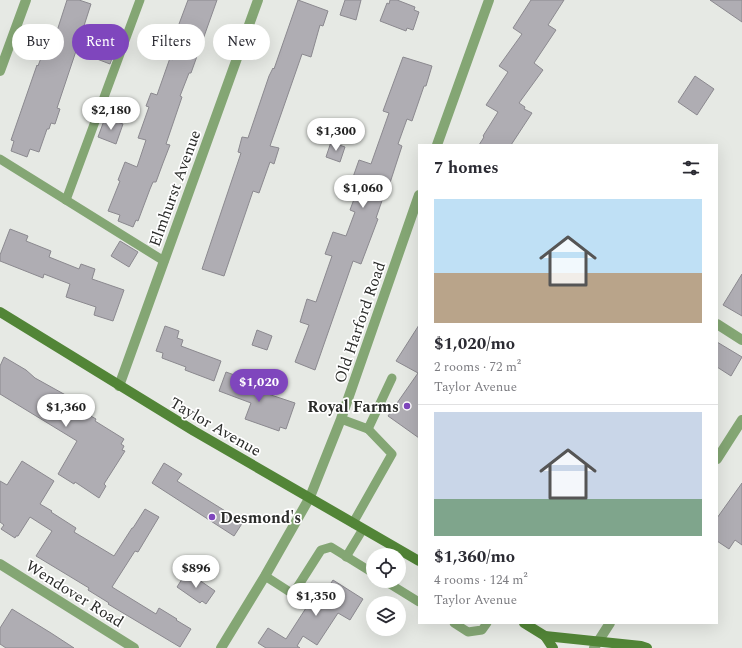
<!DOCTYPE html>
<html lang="en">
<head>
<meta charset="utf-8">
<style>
  body { margin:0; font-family:Spectral,serif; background:#f2f2f3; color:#2b2b33; height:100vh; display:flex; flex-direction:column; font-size:15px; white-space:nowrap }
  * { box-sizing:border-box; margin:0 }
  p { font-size:13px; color:#7c7c81 }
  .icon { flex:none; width:22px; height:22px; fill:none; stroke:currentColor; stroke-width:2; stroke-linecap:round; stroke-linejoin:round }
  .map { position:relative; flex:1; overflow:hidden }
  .sheet { position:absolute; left:418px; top:144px; width:300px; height:480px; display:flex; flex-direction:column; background:#fff; border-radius:0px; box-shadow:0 4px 16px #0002 }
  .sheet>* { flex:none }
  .banner { position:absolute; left:12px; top:24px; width:346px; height:36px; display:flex; gap:8px }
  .tools { position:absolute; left:366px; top:548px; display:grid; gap:8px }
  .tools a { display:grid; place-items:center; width:40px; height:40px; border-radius:50%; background:#fff; box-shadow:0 4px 16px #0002; font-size:20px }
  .price { position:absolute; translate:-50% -34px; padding:0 9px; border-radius:14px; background:#fff; color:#222; font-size:13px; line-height:26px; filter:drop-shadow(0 1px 2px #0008) }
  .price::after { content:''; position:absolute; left:50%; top:24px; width:12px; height:9px; margin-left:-6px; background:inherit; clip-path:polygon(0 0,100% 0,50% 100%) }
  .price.selected { background:#7f46bd; color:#fff }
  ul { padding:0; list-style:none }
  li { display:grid; align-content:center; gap:8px; height:212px; padding:0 16px }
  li+li { border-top:1px solid #e1e1e2 }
  li span { display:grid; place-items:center; height:124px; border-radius:0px; color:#555 }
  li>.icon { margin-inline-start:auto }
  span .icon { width:72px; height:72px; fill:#fffc; stroke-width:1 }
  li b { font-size:17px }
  h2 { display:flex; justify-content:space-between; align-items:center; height:48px; padding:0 16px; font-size:17px }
  .tag { padding:0 14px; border-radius:18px; background:#fff; box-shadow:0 4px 16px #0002; font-size:14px; line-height:36px }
  .tag.selected { background:#7f46bd; color:#fff }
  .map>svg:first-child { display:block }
</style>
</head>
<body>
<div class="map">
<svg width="742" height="648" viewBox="0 0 742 648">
  <rect width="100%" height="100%" fill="#e6e9e4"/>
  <g fill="#afadb3" stroke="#8b898f">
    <polygon points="67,0 79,0 91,4 82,32 117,45 110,64 76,51 57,108 60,109 55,124 51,123 49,129 47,129 39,152 30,149 27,157 11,151 14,141 11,140 37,65 38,66 52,29 57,31"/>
    <polygon points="188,0 217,0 191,73 189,73 180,96 182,97 166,144 170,145 163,163 156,182 153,182 150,189 138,221 136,220 133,227 118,221 120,215 108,211 120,181 118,180 125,162 137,167 146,140 138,138 149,107 146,106 151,93 157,95 170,58 173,60 184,35 176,32"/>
    <polygon points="298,0 328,11 323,26 320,25 311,57 302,54 270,146 279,148 274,164 270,162 259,193 253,191 224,276 202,269 241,153 238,152 242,137 248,138 269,76 273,68 274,69"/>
    <polygon points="345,0 361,0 356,20 340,15"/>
    <polygon points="390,0 397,0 415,7 414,10 419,12 413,30 407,28 406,31 380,21 387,3 389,4"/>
    <polygon points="531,0 564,0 548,25 556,30 534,63 543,70 519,103 525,107 524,109 532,113 511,145 479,145 484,137 483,136 498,112 486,105 508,72 499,66 522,34 513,28"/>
    <polygon points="710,0 742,0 742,22"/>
    <polygon points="403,57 432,66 426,86 424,86 412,121 407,119 398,144 402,146 387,192 385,192 376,218 378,219 361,264 353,261 315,370 295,362 309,325 300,322 307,299 316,302 332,256 325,254 333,232 346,236 355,212 350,210 360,183 352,180 359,160 371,164 389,113 383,111"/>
    <polygon points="695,76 714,89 697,115 678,102"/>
    <polygon points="105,118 123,124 116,144 98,137"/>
    <polygon points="331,142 345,147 340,162 326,157"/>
    <polygon points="10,229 28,236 26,241 51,251 49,257 79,269 81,264 95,269 92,279 124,290 113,321 94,315 96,307 66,297 70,284 44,274 43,278 0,261 0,255"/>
    <polygon points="120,241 138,252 129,267 111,256"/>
    <polygon points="742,274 742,316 723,305"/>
    <polygon points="419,325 419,438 388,416 418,373 396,361"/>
    <polygon points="165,326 179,331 177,338 183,340 181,346 221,361 214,381 185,370 186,367 162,358 163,353 156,351"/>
    <polygon points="257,330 272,336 267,350 252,345"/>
    <polygon points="717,342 742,357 731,376 717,367"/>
    <polygon points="4,357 26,370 35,378 71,398 68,403 96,419 95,421 124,439 121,444 124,446 122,450 125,451 104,484 106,486 99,498 75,482 74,484 58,474 77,441 0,394 0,366"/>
    <polygon points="226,372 251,381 250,384 263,389 262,392 295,403 286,429 280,427 279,431 245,419 251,403 219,391"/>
    <polygon points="22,461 54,481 40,504 52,511 51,512 76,528 74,532 114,556 132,528 133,528 145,509 159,517 138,552 135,551 112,587 156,614 159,608 177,619 176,620 191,629 180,647 108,604 109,603 88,590 89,588 36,556 52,531 30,517 18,536 16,536 15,538 1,529 4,525 0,522 0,481 7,485"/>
    <polygon points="164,463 182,474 177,481 243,522 234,536 152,483"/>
    <polygon points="742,483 742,545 735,540 729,549 717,541 717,518"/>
    <polygon points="186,573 191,576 192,575 215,591 206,604 202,601 200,603 177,587"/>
    <polygon points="333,580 363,599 350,620 338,613 317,645 303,636 297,646 300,648 266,648 258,643 268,628 286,639 317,591 327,589"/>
    <polygon points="12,609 51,633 74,648 6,648 0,644 0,628"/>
  </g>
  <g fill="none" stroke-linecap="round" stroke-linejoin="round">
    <g stroke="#84a674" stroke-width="9">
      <polyline points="0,159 164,261"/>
      <polyline points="66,200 140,0"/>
      <polyline points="341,419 368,429 392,378"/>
      <polyline points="353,523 392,454 368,429"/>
      <polyline points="346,557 363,529"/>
      <polyline points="265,576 293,594 321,550 331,547 373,573"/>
      <polyline points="385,581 419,602"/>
      <polyline points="454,623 468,632 482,630 487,623"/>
    </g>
    <g stroke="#84a674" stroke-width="10">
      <polyline points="0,71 26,0"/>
      <polyline points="717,324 742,340"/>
      <polyline points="119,386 258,0"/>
      <polyline points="717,459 742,420"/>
      <polyline points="0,564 134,648"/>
      <polyline points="594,648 610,623"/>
    </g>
    <g stroke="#84a674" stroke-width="10">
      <polyline points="437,145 489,0"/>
      <polyline points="221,648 265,576 310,497 341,419 419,195"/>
    </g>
    <g stroke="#528537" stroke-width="10">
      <polyline points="0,312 194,431 419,561"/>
      <polyline points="524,623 545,636 641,646 647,648"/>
      <polyline points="545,636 553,648"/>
    </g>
  </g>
  <g fill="#7f46bd" stroke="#fff" stroke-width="1.5">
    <circle cx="407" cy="406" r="4"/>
    <circle cx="212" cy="517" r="4"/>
  </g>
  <g text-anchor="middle" stroke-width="3.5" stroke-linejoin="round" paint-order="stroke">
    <g font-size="16" fill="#2b2c2a" stroke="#fff">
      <text transform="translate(174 188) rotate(-70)" y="6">Elmhurst Avenue</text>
      <text transform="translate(359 322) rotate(-71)" y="6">Old Harford Road</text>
      <text transform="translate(216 426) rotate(30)" y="6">Taylor Avenue</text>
      <text transform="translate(75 593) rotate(32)" y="6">Wendover Road</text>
    </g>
    <g font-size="16" font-weight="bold" fill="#2b2c2a" stroke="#fff" text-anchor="end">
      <text x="399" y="412">Royal Farms</text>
      <text x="220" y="523" text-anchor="start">Desmond's</text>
    </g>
  </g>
</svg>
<div class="tools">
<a><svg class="icon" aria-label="locate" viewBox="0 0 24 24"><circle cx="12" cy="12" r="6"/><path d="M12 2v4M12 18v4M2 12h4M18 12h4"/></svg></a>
<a><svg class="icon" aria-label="layers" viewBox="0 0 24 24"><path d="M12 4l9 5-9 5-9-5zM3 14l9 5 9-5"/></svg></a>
</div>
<b class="price" style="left:111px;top:131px">$2,180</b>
<b class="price" style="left:336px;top:152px">$1,300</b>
<b class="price" style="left:363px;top:209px">$1,060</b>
<b class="price selected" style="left:259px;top:403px">$1,020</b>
<b class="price" style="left:66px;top:428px">$1,360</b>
<b class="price" style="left:196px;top:589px">$896</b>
<b class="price" style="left:316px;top:617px">$1,350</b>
<div class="banner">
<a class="tag">Buy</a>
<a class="tag selected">Rent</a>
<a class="tag">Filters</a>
<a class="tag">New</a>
</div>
<section class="sheet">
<h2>7 homes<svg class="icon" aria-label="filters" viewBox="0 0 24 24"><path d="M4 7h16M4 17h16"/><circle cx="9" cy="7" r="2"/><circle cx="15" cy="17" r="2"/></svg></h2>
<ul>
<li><span style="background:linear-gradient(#bfe0f5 60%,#b9a48a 0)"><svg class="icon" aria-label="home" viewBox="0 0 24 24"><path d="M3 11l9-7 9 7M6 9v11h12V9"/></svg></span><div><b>$1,020/mo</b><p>2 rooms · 72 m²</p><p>Taylor Avenue</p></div></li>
<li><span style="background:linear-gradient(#c9d6e8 70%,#7fa58c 0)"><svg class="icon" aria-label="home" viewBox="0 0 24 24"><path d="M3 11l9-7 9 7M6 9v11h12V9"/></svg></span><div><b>$1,360/mo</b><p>4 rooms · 124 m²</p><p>Taylor Avenue</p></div></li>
</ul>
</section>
</div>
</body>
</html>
